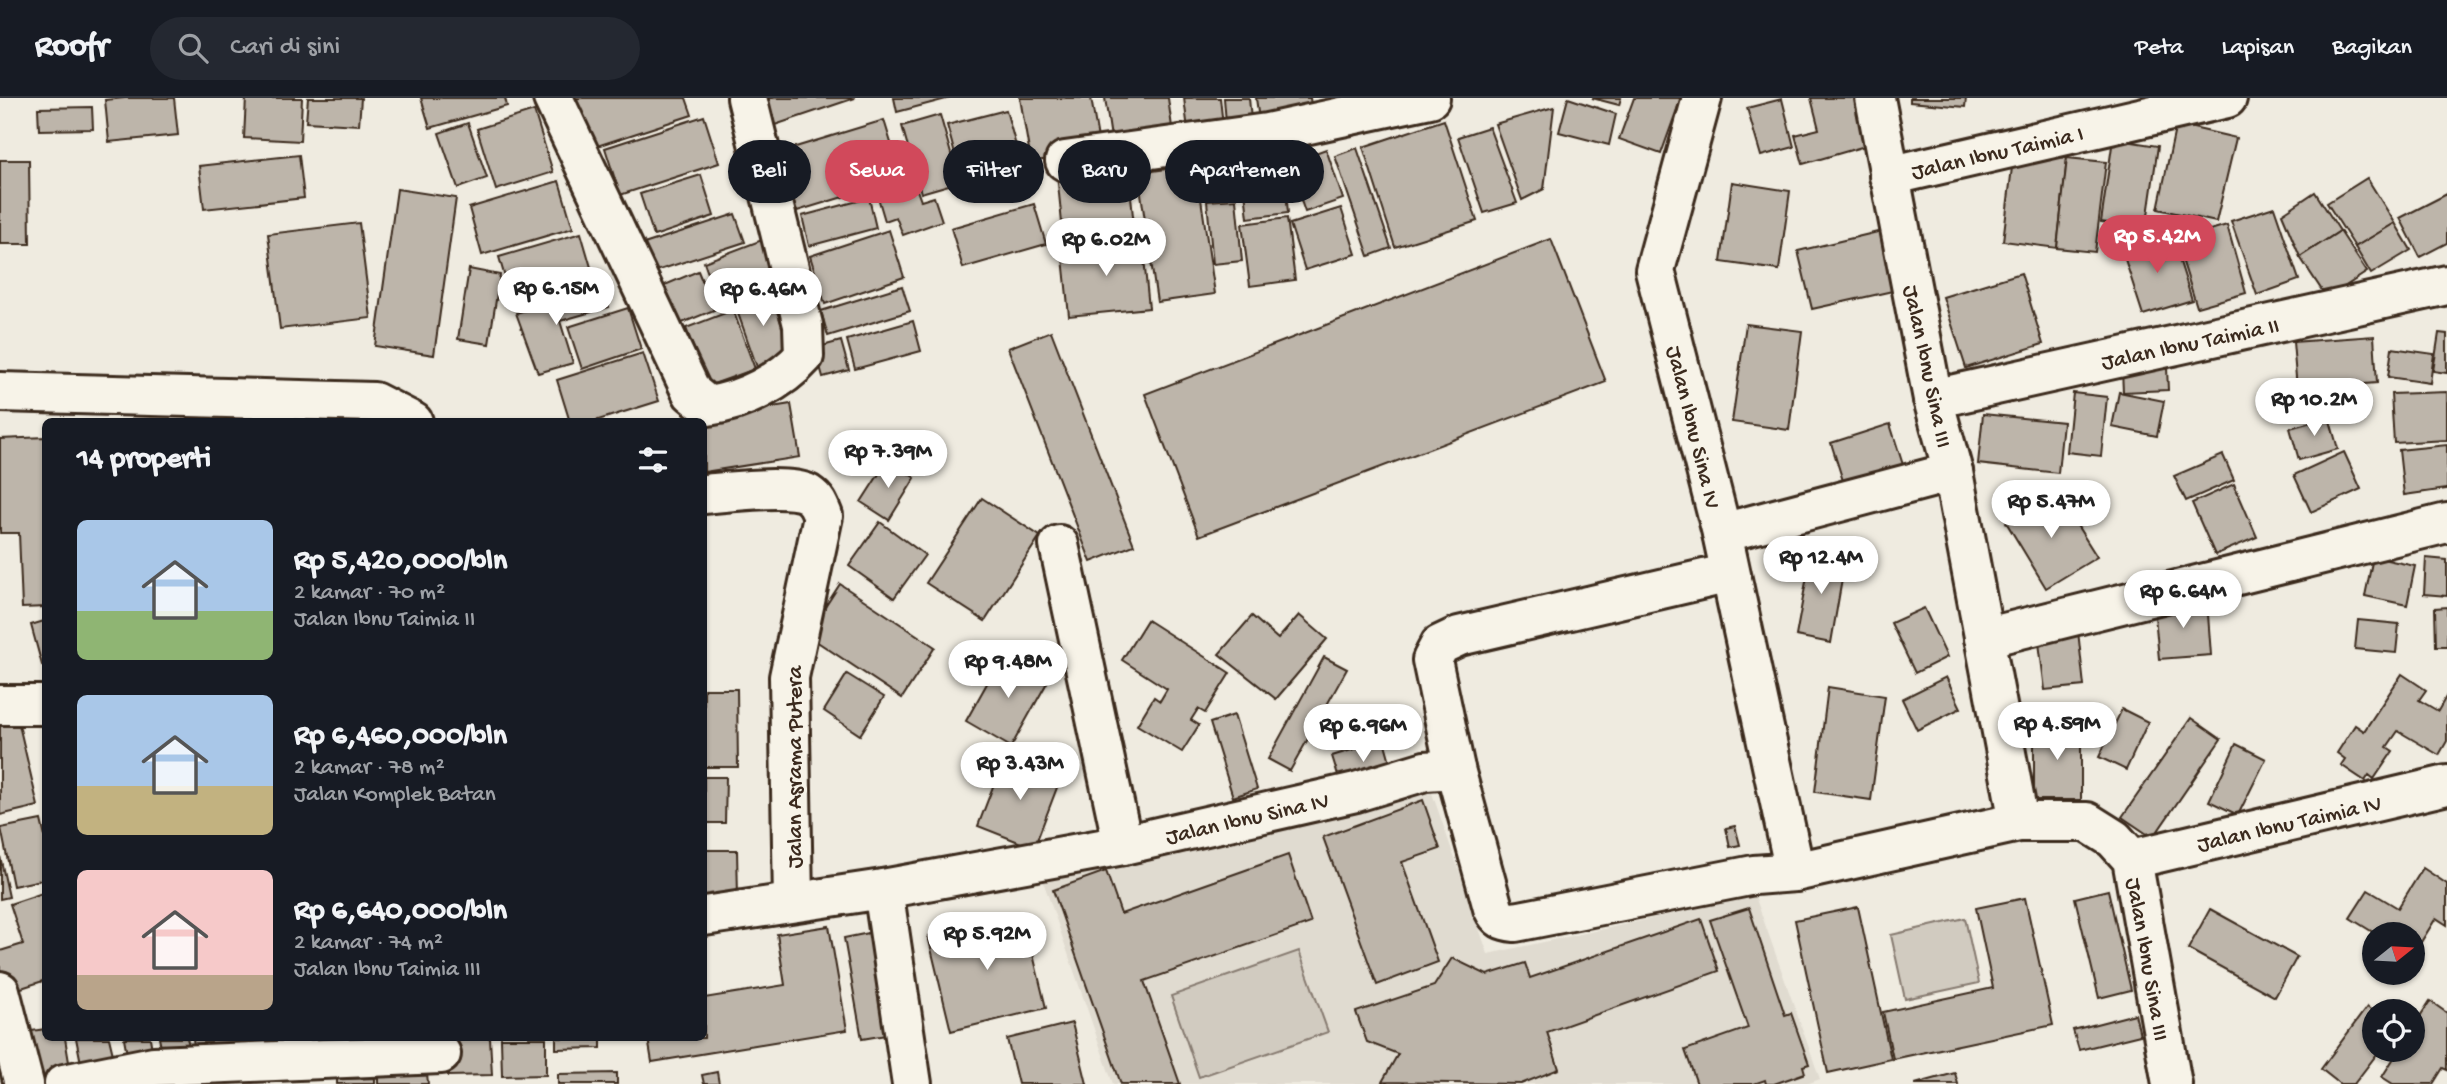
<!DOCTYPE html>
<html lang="id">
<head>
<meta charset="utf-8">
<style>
  body { margin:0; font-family:"Gochi Hand",sans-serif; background:#242831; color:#f1f3f6; height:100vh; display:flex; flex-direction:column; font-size:26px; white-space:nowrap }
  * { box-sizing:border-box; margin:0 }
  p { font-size:23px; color:#9ea1a6 }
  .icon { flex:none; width:38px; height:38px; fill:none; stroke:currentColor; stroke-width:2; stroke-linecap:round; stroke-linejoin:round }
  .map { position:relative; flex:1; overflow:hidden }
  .side { position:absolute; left:42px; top:320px; width:665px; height:623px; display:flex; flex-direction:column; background:#171b24; border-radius:10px; box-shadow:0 2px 5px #0004 }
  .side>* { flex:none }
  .hud { position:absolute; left:728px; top:42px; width:665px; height:63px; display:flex; gap:14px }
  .needle { width:46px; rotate:72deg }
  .controls { position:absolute; left:2362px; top:824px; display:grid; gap:14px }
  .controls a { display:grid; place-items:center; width:63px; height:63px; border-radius:50%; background:#171b24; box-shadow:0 2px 5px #0004; font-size:35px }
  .price { position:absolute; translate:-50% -60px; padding:0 16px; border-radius:24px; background:#fff; color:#222; font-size:23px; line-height:46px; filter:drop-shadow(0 2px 4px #0008) }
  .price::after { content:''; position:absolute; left:50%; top:42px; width:21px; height:16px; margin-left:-10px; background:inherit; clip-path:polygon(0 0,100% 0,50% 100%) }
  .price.selected { background:#d1495b; color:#fff }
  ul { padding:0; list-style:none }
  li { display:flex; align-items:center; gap:21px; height:175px; padding:0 35px }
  li span { display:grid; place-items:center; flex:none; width:196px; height:140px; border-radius:10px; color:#555 }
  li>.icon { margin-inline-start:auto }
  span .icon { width:84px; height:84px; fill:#fffc; stroke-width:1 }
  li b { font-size:30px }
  h2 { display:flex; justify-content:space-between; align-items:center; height:84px; padding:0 35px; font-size:30px }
  .chip { padding:0 24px; border-radius:32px; background:#171b24; box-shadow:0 2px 5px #0004; font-size:24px; line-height:63px }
  .chip.selected { background:#d1495b; color:#fff }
  header { display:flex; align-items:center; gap:42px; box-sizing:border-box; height:98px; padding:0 35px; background:#171b24; border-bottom:2px solid #363941 }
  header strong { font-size:33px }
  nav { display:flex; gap:38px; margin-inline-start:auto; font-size:24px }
  .search { width:490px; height:63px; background:#242831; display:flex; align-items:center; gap:18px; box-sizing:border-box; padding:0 24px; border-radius:38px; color:#9ea1a6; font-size:26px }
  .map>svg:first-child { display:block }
</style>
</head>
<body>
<header>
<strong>Roofr</strong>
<div class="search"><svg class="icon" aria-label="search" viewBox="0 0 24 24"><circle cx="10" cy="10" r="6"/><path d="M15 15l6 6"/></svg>Cari di sini</div>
<nav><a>Peta</a><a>Lapisan</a><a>Bagikan</a></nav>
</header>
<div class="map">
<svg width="2447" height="986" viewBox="0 0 2447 986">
  <rect width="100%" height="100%" fill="#efebe0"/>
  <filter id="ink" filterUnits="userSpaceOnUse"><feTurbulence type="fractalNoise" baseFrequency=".0143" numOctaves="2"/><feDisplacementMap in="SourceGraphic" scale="14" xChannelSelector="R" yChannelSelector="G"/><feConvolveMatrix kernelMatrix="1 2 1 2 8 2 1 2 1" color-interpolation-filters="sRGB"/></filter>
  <g filter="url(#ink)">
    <polygon fill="#e0dbd0" points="1432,695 1488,856 1755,798 1820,981 1807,986 1113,986 1043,783 1109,760"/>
    <g fill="#d1cbc0" stroke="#867a6f" stroke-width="2">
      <polygon points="1965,820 1979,885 1905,901 1891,837"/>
      <polygon points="1299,853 1328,934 1199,979 1171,898"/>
    </g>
    <g fill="#bdb5aa" stroke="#3b2a1e" stroke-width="2">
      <polygon points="125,0 174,0 178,37 109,44 105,2"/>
      <polygon points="246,0 302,0 300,43 244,40"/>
      <polygon points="308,0 361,0 359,27 306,24"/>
      <polygon points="421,0 505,0 507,8 430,30"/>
      <polygon points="572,0 686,0 692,17 588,51"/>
      <polygon points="763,0 855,0 772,28"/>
      <polygon points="894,0 950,0 897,14"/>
      <polygon points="1020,0 1091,0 1100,52 1031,64"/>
      <polygon points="1105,0 1168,0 1174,44 1113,53"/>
      <polygon points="1184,0 1220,0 1224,37 1189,40"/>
      <polygon points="1224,0 1249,0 1252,33 1227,37"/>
      <polygon points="1256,0 1310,0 1313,21 1260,29"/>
      <polygon points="1568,0 1616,16 1609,47 1559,34"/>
      <polygon points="1592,0 1621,0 1619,7"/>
      <polygon points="1634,0 1681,0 1661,56 1619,41"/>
      <polygon points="1811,0 1859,0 1872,46 1803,66 1795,37 1819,31"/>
      <polygon points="1910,0 1966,0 1965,9 1910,4"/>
      <polygon points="1782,1 1794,49 1761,58 1747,10"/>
      <polygon points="92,9 93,31 39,32 38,10"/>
      <polygon points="1554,9 1544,91 1522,102 1495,26"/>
      <polygon points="1006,12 1023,73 964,90 947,27"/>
      <polygon points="534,13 553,74 496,92 477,31"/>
      <polygon points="940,17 959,84 921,95 902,28"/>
      <polygon points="704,18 719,65 620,97 605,50"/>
      <polygon points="884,22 902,81 794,114 776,55"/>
      <polygon points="1444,22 1477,123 1395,149 1363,49"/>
      <polygon points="468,25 487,80 458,90 439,35"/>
      <polygon points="2176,26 2236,40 2216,124 2158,111"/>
      <polygon points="1489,29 1517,105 1484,115 1458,39"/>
      <polygon points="2113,41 2158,48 2146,131 2101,124"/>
      <polygon points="1357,50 1391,150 1369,158 1335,58"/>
      <polygon points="1326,51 1343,101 1305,114 1288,65"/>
      <polygon points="2014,53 2067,60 2057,150 2003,143"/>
      <polygon points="299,57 304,100 204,111 199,68"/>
      <polygon points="2067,60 2106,64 2095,154 2057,150"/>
      <polygon points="0,62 29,62 30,146 0,146"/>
      <polygon points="1283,62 1288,115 1248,120 1242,66"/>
      <polygon points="1237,63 1240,95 1206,99 1202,66"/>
      <polygon points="1196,67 1215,196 1157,204 1138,75"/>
      <polygon points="1128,69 1135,138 1064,145 1057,76"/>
      <polygon points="701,77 714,118 654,138 640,96"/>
      <polygon points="2367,80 2395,125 2355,149 2327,105"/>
      <polygon points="559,83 573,130 482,157 469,110"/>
      <polygon points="914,84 921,103 934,99 942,123 903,137 896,119 885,123 877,96"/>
      <polygon points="1732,84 1790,93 1779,172 1721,164"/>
      <polygon points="397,91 456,100 434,257 375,248"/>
      <polygon points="2315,94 2340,133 2300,159 2282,116"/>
      <polygon points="2447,96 2447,145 2420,159 2400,120"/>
      <polygon points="869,100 876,130 809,148 802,118"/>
      <polygon points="1236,101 1242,163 1213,166 1207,103"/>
      <polygon points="1034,106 1046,146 963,170 951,130"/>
      <polygon points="2274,109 2299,182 2257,197 2231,123"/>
      <polygon points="1341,110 1356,156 1305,172 1290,126"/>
      <polygon points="735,116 745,144 644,177 635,149"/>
      <polygon points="1287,120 1295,182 1250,188 1242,126"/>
      <polygon points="359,125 371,220 280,231 268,136"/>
      <polygon points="2395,125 2411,152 2371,176 2355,149"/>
      <polygon points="2227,127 2246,195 2197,209 2176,142"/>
      <polygon points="889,132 904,179 825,206 810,158"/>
      <polygon points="1882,133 1897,192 1812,211 1798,153"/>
      <polygon points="2340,133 2367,174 2327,200 2300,159"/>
      <polygon points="581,135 595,183 513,207 499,159"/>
      <polygon points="2171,136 2192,202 2143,217 2122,152"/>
      <polygon points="1142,141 1149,210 1069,218 1062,150"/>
      <polygon points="1551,141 1606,284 1199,438 1145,296"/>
      <polygon points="762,142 774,174 715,196 704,164"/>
      <polygon points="469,171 500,177 489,246 458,241"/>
      <polygon points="698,173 714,212 670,230 653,192"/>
      <polygon points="2021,175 2043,246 1966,270 1943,199"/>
      <polygon points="603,188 609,209 560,223 573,265 538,275 516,215"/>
      <polygon points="902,188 910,213 828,238 821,213"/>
      <polygon points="769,191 792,256 757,269 734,204"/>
      <polygon points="628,210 641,251 582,271 568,229"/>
      <polygon points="733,212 755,271 708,288 686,230"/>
      <polygon points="913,223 921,253 855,271 847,242"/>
      <polygon points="1746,226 1802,233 1789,332 1732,324"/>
      <polygon points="1051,233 1134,447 1091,464 1008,250"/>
      <polygon points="2439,235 2447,236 2447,275 2433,273"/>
      <polygon points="2374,238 2377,285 2297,291 2293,244"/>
      <polygon points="841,243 849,272 823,279 815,250"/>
      <polygon points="2392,250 2434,256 2430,285 2388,279"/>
      <polygon points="643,255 659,303 592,324 570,324 557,282"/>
      <polygon points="2167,270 2168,292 2123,294 2122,272"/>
      <polygon points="2119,294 2164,303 2157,338 2112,329"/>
      <polygon points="2447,294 2447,342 2394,345 2391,296"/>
      <polygon points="2073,295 2107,299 2101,358 2067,354"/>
      <polygon points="791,306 800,359 704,374 704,324 678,324"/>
      <polygon points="1983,316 2063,324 2058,375 1978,366"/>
      <polygon points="2329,319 2338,351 2299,362 2290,330"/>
      <polygon points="1890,326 1904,370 1845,389 1831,345"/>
      <polygon points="46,339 46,509 22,510 19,435 0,435 0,341"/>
      <polygon points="2447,347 2447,391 2404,397 2399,352"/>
      <polygon points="2344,354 2361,391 2311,414 2294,377"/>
      <polygon points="2223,357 2234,382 2186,403 2174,378"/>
      <polygon points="888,362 915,380 889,422 861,404"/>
      <polygon points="2234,386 2257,439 2215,457 2192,405"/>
      <polygon points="2056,394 2097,459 2046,490 2006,424"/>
      <polygon points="982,400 1040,438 985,523 926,485"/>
      <polygon points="880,424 925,457 894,500 849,468"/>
      <polygon points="1812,451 1846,458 1831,545 1796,538"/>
      <polygon points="2373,459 2415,468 2407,507 2365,498"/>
      <polygon points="2426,460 2447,462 2447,498 2424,496"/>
      <polygon points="840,486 935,549 902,600 807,537"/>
      <polygon points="2207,503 2211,557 2159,561 2154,507"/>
      <polygon points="2447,509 2447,548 2436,548 2435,510"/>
      <polygon points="1924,510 1947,559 1915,575 1891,525"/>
      <polygon points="1299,517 1327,541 1276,601 1219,556 1252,518 1278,541"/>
      <polygon points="1147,522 1230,575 1205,615 1198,611 1191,622 1199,627 1182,654 1137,627 1154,599 1160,603 1167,591 1122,562"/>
      <polygon points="2358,522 2399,526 2396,555 2355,551"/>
      <polygon points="44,523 46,566 42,567 31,527"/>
      <polygon points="2078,533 2084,588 2045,592 2038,537"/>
      <polygon points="1004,555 1049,581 1011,649 966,623"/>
      <polygon points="1324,559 1347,571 1290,673 1268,661"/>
      <polygon points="847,576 884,599 860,637 824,613"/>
      <polygon points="2402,576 2426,592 2419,602 2438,613 2447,597 2447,643 2439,657 2398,633 2387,649 2393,653 2374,681 2369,677 2365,683 2341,667 2345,661 2337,655 2355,627 2364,633"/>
      <polygon points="1946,579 1961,610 1917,632 1902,601"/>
      <polygon points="1828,589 1885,598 1871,702 1815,694"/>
      <polygon points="704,591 737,591 738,669 704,669"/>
      <polygon points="2122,611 2148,624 2126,672 2099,659"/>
      <polygon points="1234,617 1257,691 1233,699 1210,625"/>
      <polygon points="17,618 38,708 0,717 0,622"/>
      <polygon points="2191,620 2221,641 2153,740 2122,719"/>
      <rect x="2034" y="625" width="47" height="77"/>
      <polygon points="1384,642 1393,674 1342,690 1332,658"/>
      <polygon points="2236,646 2266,661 2238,717 2209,703"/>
      <polygon points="1005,657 1061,679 1034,750 978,728"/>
      <polygon points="704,679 726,679 725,725 704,725"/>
      <polygon points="1423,702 1440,751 1402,764 1438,864 1377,887 1323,739"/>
      <polygon points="41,722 46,743 46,781 13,788 1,730"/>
      <polygon points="1735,728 1740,747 1730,749 1726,730"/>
      <polygon points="704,752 737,752 738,799 704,800"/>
      <polygon points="1288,757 1311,825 1144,883 1180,986 1121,986 1053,792 1106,773 1121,816"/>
      <polygon points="0,758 9,799 0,801"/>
      <polygon points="2423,770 2447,786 2447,827 2436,820 2413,857 2413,836 2376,836 2350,820 2368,792 2398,810"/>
      <polygon points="2108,792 2131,892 2099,900 2075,800"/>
      <polygon points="46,794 46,882 6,895 0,877 0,853 23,846 10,806"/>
      <polygon points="2025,800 2053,927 1893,961 1883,914 1993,890 1976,810"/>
      <polygon points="1858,809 1891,961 1828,975 1795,822"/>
      <polygon points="1749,810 1785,917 1791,915 1809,966 1803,968 1805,975 1774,986 1766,986 1765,982 1754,986 1697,986 1685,952 1748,930 1710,822"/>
      <polygon points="2210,811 2297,859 2275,899 2188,851"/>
      <polygon points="1023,815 1046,910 951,933 928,838"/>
      <polygon points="1701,821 1719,873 1547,934 1559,971 1521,986 1382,984 1398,956 1367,944 1356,914 1434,888 1452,860 1487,877 1525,865 1530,880"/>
      <polygon points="829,828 847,932 652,964 648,940 704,940 704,900 785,887 777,836"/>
      <polygon points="869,835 886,937 862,941 844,840"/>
      <polygon points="2430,903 2447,915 2447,972 2443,970 2433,986 2393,986 2382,979 2399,952 2413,952 2413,929"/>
      <polygon points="2367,909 2375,915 2375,952 2380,952 2354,986 2340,986 2321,971"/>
      <polygon points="2135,916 2140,937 2079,952 2073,932"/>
      <polygon points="1072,925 1087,986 1018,986 1007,941"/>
      <polygon points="46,931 46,940 65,940 71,976 32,982 24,934"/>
      <polygon points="76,940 109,940 116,969 83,975"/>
      <polygon points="124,940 150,940 154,963 129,967"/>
      <polygon points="159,940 187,940 191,955 164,963"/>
      <polygon points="193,940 234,940 235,946 194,949"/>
      <polygon points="257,940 297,940 298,957 258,959"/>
      <polygon points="307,940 363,940 363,944 308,946"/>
      <polygon points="447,940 490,940 492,977 448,978"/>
      <polygon points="501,940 546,940 546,977 502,978"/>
      <polygon points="556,940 601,940 601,950 556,951"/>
      <polygon points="717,974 719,986 704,986 702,977"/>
      <polygon points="427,975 428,986 378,986 378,976"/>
      <polygon points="617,975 617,986 558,986 558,976"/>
      <polygon points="1955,975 1958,986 1915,986"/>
      <polygon points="375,980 375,986 337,986 337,981"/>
    </g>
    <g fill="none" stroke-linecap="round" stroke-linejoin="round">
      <g stroke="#3b2a1e" stroke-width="44">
        <g id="minor">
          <path d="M553 0 692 295 708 308C743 303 781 284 804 258L803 227 747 0"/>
          <polyline points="1702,0 1655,172 1722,435 1795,774 2019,724 2087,724 2114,741 2132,761 2172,986"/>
          <polyline points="1875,0 1933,301 1953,374 2019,724"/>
          <polyline points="1065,63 1267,35 1430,0"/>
          <polyline points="1889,78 2227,0"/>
          <polyline points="0,294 374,304 413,324"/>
          <polyline points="1933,301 2447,187"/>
          <path d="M704 396C727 394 789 386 808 396 817 402 819 408 823 418L789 579 793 803"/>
          <polyline points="1722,435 1953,374"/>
          <polyline points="1059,447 1123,747"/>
          <path d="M1730 475 1459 538 1440 547 1432 562 1455 671 1493 810C1498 821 1503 823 1515 824L1754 777 1795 774"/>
          <polyline points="1984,540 2447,425"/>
          <polyline points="0,607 46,607"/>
          <polyline points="2132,761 2447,687"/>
          <polyline points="883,791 912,986"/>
          <polyline points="704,818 883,791 1123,747 1356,694 1425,673 1455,671"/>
          <polyline points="0,893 24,986"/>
          <polyline points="64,986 154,968 441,956"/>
        </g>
      </g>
      <use href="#minor" stroke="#f7f3e8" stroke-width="38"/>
    </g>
  </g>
  <g text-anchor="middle" stroke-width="6" stroke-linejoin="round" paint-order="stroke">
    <g font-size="23" fill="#3b2a1e" stroke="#f7f3e8">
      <text transform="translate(1997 53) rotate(-13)" y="8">Jalan Ibnu Taimia I</text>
      <text transform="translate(2190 244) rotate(-12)" y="8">Jalan Ibnu Taimia II</text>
      <text transform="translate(1929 268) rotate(78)" y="8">Jalan Ibnu Sina III</text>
      <text transform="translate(1695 329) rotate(76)" y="8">Jalan Ibnu Sina IV</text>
      <text transform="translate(793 669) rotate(-90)" y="8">Jalan Asrama Putera</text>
      <text transform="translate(1247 719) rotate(-13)" y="8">Jalan Ibnu Sina IV</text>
      <text transform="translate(2289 724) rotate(-13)" y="8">Jalan Ibnu Taimia IV</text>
      <text transform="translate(2149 861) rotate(80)" y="8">Jalan Ibnu Sina III</text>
    </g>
  </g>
</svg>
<div class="controls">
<a><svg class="needle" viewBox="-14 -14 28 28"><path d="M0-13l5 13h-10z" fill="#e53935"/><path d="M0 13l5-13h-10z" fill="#9ea1a6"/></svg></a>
<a><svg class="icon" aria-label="locate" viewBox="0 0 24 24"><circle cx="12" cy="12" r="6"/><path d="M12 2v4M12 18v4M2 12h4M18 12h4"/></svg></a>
</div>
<b class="price selected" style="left:2157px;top:177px">Rp 5.42M</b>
<b class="price" style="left:1106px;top:180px">Rp 6.02M</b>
<b class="price" style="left:556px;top:229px">Rp 6.15M</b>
<b class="price" style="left:763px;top:230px">Rp 6.46M</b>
<b class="price" style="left:2314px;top:340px">Rp 10.2M</b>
<b class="price" style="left:888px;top:392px">Rp 7.39M</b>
<b class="price" style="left:2051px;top:442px">Rp 5.47M</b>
<b class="price" style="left:1821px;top:498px">Rp 12.4M</b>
<b class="price" style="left:2183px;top:532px">Rp 6.64M</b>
<b class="price" style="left:1008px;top:602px">Rp 9.48M</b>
<b class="price" style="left:2057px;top:664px">Rp 4.59M</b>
<b class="price" style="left:1363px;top:666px">Rp 6.96M</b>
<b class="price" style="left:1020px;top:704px">Rp 3.43M</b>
<b class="price" style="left:987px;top:874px">Rp 5.92M</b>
<div class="hud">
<a class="chip">Beli</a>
<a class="chip selected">Sewa</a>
<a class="chip">Filter</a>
<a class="chip">Baru</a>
<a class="chip">Apartemen</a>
</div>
<section class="side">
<h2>14 properti<svg class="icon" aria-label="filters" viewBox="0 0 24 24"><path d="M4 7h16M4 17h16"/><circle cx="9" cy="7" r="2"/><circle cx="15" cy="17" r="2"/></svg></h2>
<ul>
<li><span style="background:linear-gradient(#a9c7e8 65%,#8fb573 0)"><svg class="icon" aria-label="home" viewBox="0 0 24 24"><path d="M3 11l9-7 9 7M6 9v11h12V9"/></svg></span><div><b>Rp 5,420,000/bln</b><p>2 kamar · 70 m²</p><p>Jalan Ibnu Taimia II</p></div></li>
<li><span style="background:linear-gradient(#a9c7e8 65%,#c2b280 0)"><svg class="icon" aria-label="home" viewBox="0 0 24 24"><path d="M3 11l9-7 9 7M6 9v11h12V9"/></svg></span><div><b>Rp 6,460,000/bln</b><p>2 kamar · 78 m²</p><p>Jalan Komplek Batan</p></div></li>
<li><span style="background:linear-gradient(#f6c9c9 75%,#b9a48a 0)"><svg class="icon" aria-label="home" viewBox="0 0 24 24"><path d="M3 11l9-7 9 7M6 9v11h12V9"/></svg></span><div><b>Rp 6,640,000/bln</b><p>2 kamar · 74 m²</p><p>Jalan Ibnu Taimia III</p></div></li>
</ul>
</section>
</div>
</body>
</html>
